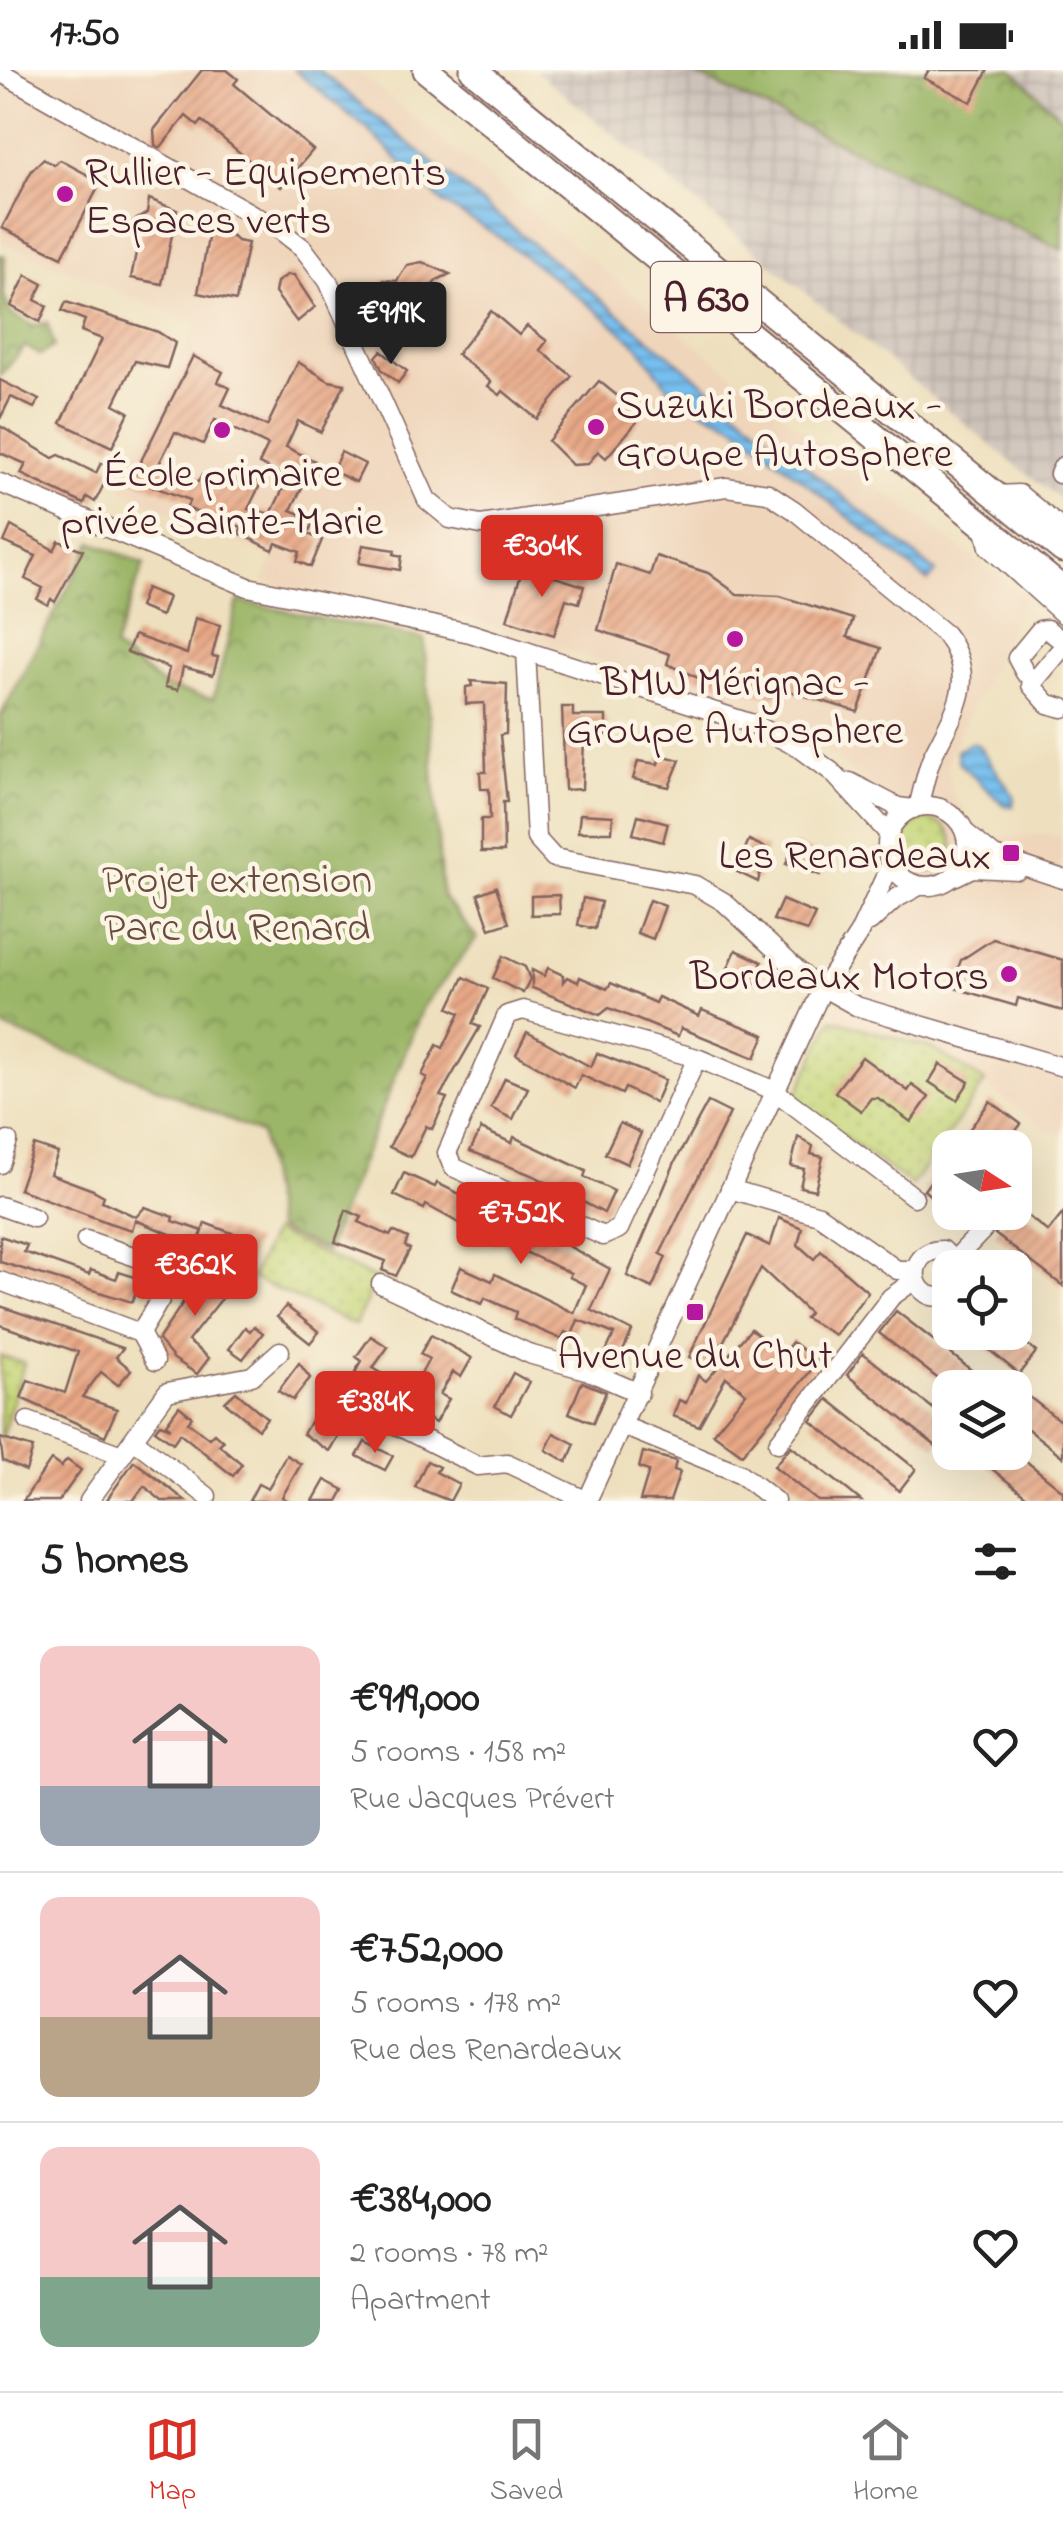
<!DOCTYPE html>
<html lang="en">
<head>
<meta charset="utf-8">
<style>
  body { margin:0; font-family:"Indie Flower",sans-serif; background:#f6f6f6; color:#222; height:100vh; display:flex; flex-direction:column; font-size:38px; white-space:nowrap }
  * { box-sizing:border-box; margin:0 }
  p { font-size:32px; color:#767676 }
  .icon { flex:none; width:55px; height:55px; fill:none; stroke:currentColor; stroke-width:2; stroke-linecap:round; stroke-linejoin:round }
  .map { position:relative; height:1431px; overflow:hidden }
  .side { display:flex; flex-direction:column; background:#fff; flex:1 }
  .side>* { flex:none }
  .needle { width:65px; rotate:102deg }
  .fabs { position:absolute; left:932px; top:1060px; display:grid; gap:20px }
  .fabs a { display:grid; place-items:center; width:100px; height:100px; border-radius:20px; background:#fff; box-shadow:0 10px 40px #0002; font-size:50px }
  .price { position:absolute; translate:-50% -85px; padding:0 22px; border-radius:10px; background:#d93025; color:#fff; font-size:32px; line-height:65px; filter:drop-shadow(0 2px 5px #0008) }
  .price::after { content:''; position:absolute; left:50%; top:60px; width:30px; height:22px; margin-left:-15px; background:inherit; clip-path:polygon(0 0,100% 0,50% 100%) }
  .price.on { background:#222; color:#fff }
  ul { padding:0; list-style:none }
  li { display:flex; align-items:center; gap:30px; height:250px; padding:0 40px }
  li+li { border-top:2px solid #e0e0e0 }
  li span { display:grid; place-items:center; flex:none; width:280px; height:200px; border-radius:20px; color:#555 }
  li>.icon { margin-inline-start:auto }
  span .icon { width:120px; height:120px; fill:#fffc; stroke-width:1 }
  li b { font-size:42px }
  h2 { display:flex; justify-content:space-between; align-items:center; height:120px; padding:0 40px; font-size:42px }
  .status { display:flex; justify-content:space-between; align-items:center; height:70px; padding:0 50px; background:#fff; direction:ltr }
  .status svg { height:28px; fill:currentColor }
  .tab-bar { display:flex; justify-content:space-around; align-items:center; height:140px; border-top:2px solid #e0e0e0; background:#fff; font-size:28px; color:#767676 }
  .tab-bar a { display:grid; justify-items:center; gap:5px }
  .tab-bar .on { color:#d93025 }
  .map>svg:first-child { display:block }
</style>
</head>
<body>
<div class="status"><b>17:50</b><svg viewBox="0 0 49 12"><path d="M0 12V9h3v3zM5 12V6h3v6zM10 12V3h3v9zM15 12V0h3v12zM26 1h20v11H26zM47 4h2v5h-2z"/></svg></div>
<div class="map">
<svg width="1063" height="1431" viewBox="0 0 1063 1431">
  <defs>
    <pattern id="industrial-grid" width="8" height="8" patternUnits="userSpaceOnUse" patternTransform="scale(2.5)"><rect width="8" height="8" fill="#cdc2b9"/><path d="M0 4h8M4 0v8" fill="none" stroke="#b2a69f"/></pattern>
    <pattern id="green-dots" width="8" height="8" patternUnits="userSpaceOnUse" patternTransform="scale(2.5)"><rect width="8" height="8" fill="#c4d577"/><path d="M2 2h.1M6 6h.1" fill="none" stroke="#aab667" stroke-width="1.8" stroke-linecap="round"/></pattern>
    <pattern id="forest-crowns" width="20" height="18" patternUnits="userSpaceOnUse" patternTransform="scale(2.5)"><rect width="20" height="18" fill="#9bb668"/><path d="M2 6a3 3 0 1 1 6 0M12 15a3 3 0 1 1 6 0" fill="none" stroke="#809356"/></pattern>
    <pattern id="water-rules" width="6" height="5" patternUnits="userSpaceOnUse" patternTransform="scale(2.5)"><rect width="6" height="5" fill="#76bfef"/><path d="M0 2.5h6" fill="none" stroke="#639bc2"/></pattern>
    <pattern id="building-hatch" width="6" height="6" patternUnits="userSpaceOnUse" patternTransform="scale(2.5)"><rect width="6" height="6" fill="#e8a886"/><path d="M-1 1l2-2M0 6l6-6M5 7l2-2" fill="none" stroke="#be886e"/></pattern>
  </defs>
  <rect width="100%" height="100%" fill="#fcf5e5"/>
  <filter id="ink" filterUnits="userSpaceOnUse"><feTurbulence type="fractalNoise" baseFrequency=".01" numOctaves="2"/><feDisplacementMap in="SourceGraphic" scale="20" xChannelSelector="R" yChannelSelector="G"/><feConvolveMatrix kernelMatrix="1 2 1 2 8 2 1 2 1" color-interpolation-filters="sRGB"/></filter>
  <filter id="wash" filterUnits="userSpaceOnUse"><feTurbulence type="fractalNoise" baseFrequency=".0048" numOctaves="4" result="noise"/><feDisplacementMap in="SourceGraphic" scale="40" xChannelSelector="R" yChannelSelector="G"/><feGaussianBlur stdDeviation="2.25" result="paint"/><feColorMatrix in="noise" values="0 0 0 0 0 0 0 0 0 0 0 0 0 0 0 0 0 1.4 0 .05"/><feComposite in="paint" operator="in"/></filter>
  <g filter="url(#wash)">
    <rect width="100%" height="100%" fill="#eee0be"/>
    <polygon fill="#efd6bb" points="0,0 355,0 795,354 1025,527 948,687 948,705 951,724 987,769 1043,763 1063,767 1063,1064 1054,1064 933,979 832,949 924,791 924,761 811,669 757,643 475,550 263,512 273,489 120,419 197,254 0,172"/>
    <polygon fill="url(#industrial-grid)" points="535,0 1063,0 1063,431 1015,395"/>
    <g fill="url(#green-dots)" stroke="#877a51" stroke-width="2.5">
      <circle cx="927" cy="776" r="26"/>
      <polygon points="832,949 933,979 985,1012 912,1115 793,1032"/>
      <polygon points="273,1161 377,1209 355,1255 251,1208"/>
      <polygon points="0,1286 24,1293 0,1373"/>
    </g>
    <g fill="url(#forest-crowns)" stroke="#726a4a" stroke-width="2.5">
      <polygon points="686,0 1013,0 1063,49 1063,180"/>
      <polygon points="0,185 5,186 3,222 10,243 34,256 47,252 54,276 40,285 25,276 0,306"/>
      <polygon points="92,472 144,494 114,578 165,617 213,629 238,531 424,569 442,826 477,868 423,937 326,1181 276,1159 261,1064 152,1015 0,956 0,647"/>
    </g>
    <g fill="url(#water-rules)" stroke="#606f8d" stroke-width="2.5">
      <polygon points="294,0 319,0 936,502 928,511 733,354 676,328 638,276 599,242 493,163 444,134 367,59"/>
      <polygon points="971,673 978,675 1014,726 1013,736 1004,735 959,693 957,681"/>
    </g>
    <g id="blocks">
      <g fill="url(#building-hatch)" fill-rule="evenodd">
        <polygon points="202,0 227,0 238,9 234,14 313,80 281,117 202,51 198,56 186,46 160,78 155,75 154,60"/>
        <polygon points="929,0 988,0 971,32 924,8"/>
        <polygon points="43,89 54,95 60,90 101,112 62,187 2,158 32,100"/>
        <polygon points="149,129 177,140 162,214 131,208 142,152 134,151 147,143"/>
        <polygon points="217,153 237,171 248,173 236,231 198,223 210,157"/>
        <polygon points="422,192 450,204 437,210 420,230 425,245 414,261 371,227 384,210 397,211 407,195"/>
        <polygon points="26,205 43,214 35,230 47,236 40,252 11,236"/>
        <polygon points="287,205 294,205 315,237 297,252 275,223 277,212"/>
        <polygon points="66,232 158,262 175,273 167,298 135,291 114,334 129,342 112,377 61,353 102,269 81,261 85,250 62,241"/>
        <polygon points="491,241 519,265 527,256 547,271 540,280 572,306 537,349 503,321 500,325 488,316 491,312 457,284"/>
        <polygon points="381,281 407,301 398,313 382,300 376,287"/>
        <path d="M193 286 223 302 218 312 230 318 222 335 267 356 298 292 329 311 345 314 321 362 298 351 286 377 315 391 291 440 314 450 308 464 322 470 311 497 297 491 300 482 276 473 273 480 239 463 242 457 186 438 190 430 132 409ZM215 350 268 375 259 394 288 408 271 444 248 439 261 413 242 403 233 419 202 405 198 412 159 394 175 362 203 374Z"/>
        <polygon points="0,310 39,330 34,338 11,327 0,349"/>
        <polygon points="599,311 642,346 606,388 598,381 588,394 572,395 548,371"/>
        <polygon points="0,356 53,388 59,385 96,403 101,393 112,398 95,432 87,427 84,434 21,404 26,394 0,383"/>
        <polygon points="341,382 365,394 356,412 332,401"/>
        <polygon points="11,456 54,480 59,471 83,480 55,532 51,529 48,535 37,529 43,518 25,509 36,486 4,472"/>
        <polygon points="363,475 395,480 394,484 402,486 400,500 359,493"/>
        <polygon points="656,486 708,503 737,524 780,526 853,549 847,567 881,578 858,642 780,618 776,628 696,607 667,594 670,584 598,560 616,494 650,505"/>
        <polygon points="523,497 584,516 579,533 566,529 554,565 507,550"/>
        <polygon points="146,518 168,527 161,546 139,537"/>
        <polygon points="195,548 220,555 212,586 218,587 213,605 183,597 178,620 165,617 169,598 127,582 134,565 187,584"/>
        <polygon points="471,611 507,614 506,664 500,665 507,732 503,732 504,782 481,782 481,749 490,749 489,719 481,719 480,702 486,702 484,633 466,634 466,617 472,616"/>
        <polygon points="562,637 573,637 573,646 606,646 606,669 584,669 582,719 565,720"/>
        <polygon points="660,685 680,690 669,717 633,709 638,691 658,694"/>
        <polygon points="580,744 613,746 612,762 578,762"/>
        <polygon points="638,745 668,753 663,772 633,764"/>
        <polygon points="749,770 766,778 758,812 735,801"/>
        <polygon points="794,775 827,788 820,805 786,794"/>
        <polygon points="496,817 509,853 490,859 478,824"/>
        <polygon points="559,825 560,844 531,845 531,826"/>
        <polygon points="583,828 601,832 595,859 578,855"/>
        <polygon points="649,830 665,836 653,869 637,863"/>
        <polygon points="782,830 815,844 807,861 773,850"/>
        <polygon points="993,869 1063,890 1063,941 1018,928 1016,936 951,917 961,890"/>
        <polygon points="736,880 762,892 757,914 727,900"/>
        <polygon points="503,886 525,897 530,909 523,923 493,908"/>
        <polygon points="548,898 563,905 563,912 567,907 578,912 580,907 607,919 611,913 655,933 658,927 699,946 702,940 765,965 755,988 681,958 678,966 609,938 600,945 532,918 532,900 544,906"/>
        <polygon points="464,907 488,919 472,954 480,957 440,1026 447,1028 432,1059 426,1056 411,1087 389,1077 427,1008 422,1005 437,975 443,978 460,943 449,938"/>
        <polygon points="527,962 591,997 597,983 665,1010 655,1033 625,1018 622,1024 581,1005 575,1018 516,984"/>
        <polygon points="862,987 908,1021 912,1015 929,1027 911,1052 878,1028 871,1028 861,1041 835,1022"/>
        <polygon points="940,994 969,1012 957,1030 929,1012"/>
        <polygon points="505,1008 528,1018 513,1049 491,1038"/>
        <polygon points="990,1031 1021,1054 1003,1078 956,1078"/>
        <polygon points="708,1032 730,1043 660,1184 666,1187 652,1218 627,1206 675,1092"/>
        <polygon points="620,1053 641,1063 627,1094 605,1084"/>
        <polygon points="481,1059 512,1073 514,1067 586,1101 584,1107 614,1121 604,1143 534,1106 470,1081"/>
        <polygon points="798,1067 813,1076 811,1084 823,1087 815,1120 800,1117 804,1099 791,1096"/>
        <polygon points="34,1075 58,1083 50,1104 93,1120 104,1126 102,1131 136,1147 145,1137 174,1147 173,1151 203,1161 198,1175 135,1150 132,1160 109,1153 19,1119"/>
        <polygon points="950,1085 950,1144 924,1120"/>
        <polygon points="404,1103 435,1117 437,1113 468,1128 466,1132 550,1166 610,1199 591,1240 632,1261 618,1292 604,1286 614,1264 595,1256 578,1250 572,1265 565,1262 561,1269 514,1249 516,1242 485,1228 482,1234 451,1220 461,1197 492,1211 495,1204 574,1243 586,1215 569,1207 571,1203 499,1170 497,1173 490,1170 426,1135 424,1139 394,1125"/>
        <polygon points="1015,1136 1048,1162 1063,1143 1063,1216 995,1164 1009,1142 1015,1142"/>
        <polygon points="346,1140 362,1147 359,1152 390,1166 393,1161 408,1168 405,1176 410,1179 396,1206 382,1200 386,1191 335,1172"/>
        <polygon points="779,1148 802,1158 798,1175 814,1189 821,1181 868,1222 835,1265 805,1248 809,1243 761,1198 710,1298 689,1287 747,1165 770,1176"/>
        <polygon points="205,1153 256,1172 247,1193 199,1171"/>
        <polygon points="0,1166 27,1175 24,1182 89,1205 91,1200 116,1209 119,1202 141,1209 132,1232 0,1192"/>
        <polygon points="216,1196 235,1212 188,1271 209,1288 197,1304 174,1289 158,1270 196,1213"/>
        <polygon points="0,1236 123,1278 116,1287 131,1300 118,1315 101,1302 82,1327 117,1339 105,1366 21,1328 28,1310 65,1323 78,1282 0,1255"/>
        <polygon points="286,1236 319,1262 310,1273 277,1247"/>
        <polygon points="896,1241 960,1291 993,1318 950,1318 879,1263"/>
        <polygon points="254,1256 263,1263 243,1289 229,1279 245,1257 250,1261"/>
        <polygon points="751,1259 782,1285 792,1272 818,1292 742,1384 713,1363 746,1323 726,1307 699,1356 673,1346 679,1330 686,1333 698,1305 706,1311"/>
        <polygon points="983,1262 1012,1262 1036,1282 1019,1304 977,1270"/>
        <polygon points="431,1265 472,1288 461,1307 453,1302 440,1324 449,1329 435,1353 396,1326 407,1308 416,1313 429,1289 420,1284"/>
        <polygon points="371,1266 388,1277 373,1298 381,1303 374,1314 355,1302 362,1291 356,1287"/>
        <polygon points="863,1283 950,1352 936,1376 847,1305"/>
        <polygon points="299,1293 310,1308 293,1330 278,1321"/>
        <polygon points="513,1303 529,1312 511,1345 495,1336"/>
        <polygon points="582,1312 606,1322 593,1353 569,1343"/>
        <polygon points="236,1322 267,1348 258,1359 225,1332"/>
        <polygon points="1028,1326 1063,1353 1063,1387 1015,1349"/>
        <polygon points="828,1329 916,1399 899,1421 811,1351"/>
        <polygon points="179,1336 192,1347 188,1352 209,1368 214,1363 223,1371 219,1375 242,1394 233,1406 180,1363 173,1373 155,1360 160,1354 171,1358 166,1354"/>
        <polygon points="316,1342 343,1358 329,1381 303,1364"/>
        <polygon points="554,1363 575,1374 567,1392 546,1380"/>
        <polygon points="0,1368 33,1378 26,1401 3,1391"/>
        <polygon points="365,1372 393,1386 385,1400 357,1386"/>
        <polygon points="791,1376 849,1421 861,1431 818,1431 806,1422 774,1396"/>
        <polygon points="643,1382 676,1391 674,1400 680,1402 670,1431 640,1431 649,1401 639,1398"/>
        <polygon points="971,1382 1015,1382 1063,1421 1063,1431 1032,1431"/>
        <polygon points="286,1385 301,1394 282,1427 289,1431 249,1431 258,1414 268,1419"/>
        <polygon points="51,1390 61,1397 67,1390 81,1400 59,1431 23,1431"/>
        <polygon points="134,1391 159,1410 186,1431 162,1431 144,1416 133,1431 106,1431"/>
        <polygon points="427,1391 439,1397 436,1402 459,1414 450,1431 415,1417"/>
        <polygon points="325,1410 344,1420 338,1431 313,1431"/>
      </g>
    </g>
  </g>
  <g filter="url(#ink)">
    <use href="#blocks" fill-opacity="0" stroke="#83635e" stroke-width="2.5"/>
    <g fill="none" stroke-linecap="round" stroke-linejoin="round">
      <g stroke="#83635e" stroke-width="21">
        <g id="minor">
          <path d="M0 2 280 160 303 178 328 211 427 430 450 449 481 455 726 417 768 423 794 440 945 564C979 608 955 641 933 685 926 701 923 720 918 737"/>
          <polyline points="1059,404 1063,396"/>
          <polyline points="0,413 248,517 470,563 753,654 801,679 832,702 889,764"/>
          <polyline points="996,425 1019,424 1063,460"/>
          <polyline points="984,456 989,477 1063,544"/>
          <polyline points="1063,577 1031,615 1048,634 1063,638"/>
          <polyline points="526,581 536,768 554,788 695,815 724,832 821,922"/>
          <polyline points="1025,603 1017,588 1040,560 1047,559 1057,567"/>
          <polyline points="850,712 898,737 913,739"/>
          <circle cx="927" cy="776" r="40"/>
          <polyline points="966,763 994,786 1063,809"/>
          <polyline points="956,806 972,798 1018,800"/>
          <polyline points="870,852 895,829 919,816"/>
          <polyline points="824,918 856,936 1063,997"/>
          <polyline points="697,988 619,1159 603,1166 453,1097 447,1083 507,945 523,940 697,988 775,1021 914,1127"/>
          <polyline points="0,1094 8,1071"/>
          <polyline points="730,1119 819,1145 897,1200 915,1200"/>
          <polyline points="0,1136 34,1148"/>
          <polyline points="86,1170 177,1201 140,1263"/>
          <polyline points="956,1188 983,1160"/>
          <polyline points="0,1211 140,1263 155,1291"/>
          <polyline points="381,1214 532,1285 586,1300 639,1323"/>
          <path d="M950 1224C911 1240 901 1179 943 1180L960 1198"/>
          <polyline points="361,1342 372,1343 478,1396 507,1393 587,1431"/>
          <polyline points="28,1351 122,1385"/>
          <polyline points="623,1356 739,1403 775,1431"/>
          <polyline points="134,1370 207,1426"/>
          <polyline points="778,1373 891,1227 915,1210"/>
          <polyline points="89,1431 167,1322 252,1306 280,1281"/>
          <polyline points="587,1431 821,922 859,863 891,794"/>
        </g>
      </g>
      <g stroke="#83635e" stroke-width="29">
        <g id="highway">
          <polyline points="426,0 1063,520"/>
          <polyline points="473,0 1063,480"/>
        </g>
      </g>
      <use href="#minor" stroke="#fff" stroke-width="18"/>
      <use href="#highway" stroke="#fff" stroke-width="25"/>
    </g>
  </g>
  <g fill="#b5179e" stroke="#fcf5e5" stroke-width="4">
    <circle cx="65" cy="124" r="10"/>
    <circle cx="596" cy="357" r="10"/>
    <circle cx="222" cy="360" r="10"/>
    <circle cx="735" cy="569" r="10"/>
    <rect x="1001" y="773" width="20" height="20" rx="5"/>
    <circle cx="1009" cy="904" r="10"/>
    <rect x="685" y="1232" width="20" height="20" rx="5"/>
  </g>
  <g text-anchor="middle" stroke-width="9" stroke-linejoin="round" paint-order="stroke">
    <rect fill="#fcf5e5" stroke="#7f5f63" stroke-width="2.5" x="651" y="192" width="110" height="70" rx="8"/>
    <g font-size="40" font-weight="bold" fill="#4a1f2b">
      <text x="706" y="241">A 630</text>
    </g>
    <g font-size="42" fill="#4a1f2b" stroke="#fcf5e5">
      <text x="85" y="115" text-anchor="start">Rullier - Equipements<tspan x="85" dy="48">Espaces verts</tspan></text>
      <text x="616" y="348" text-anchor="start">Suzuki Bordeaux -<tspan x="616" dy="48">Groupe Autosphere</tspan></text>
      <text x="222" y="416">École primaire<tspan x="222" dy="48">privée Sainte-Marie</tspan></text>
      <text x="735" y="625">BMW Mérignac -<tspan x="735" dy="48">Groupe Autosphere</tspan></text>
      <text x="991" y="798" text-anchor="end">Les Renardeaux</text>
      <text x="989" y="919" text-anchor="end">Bordeaux Motors</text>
      <text x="695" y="1298">Avenue du Chut</text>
    </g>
    <g font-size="42" fill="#684c3e" stroke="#fcf5e5">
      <text x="237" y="822">Projet extension<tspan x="237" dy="48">Parc du Renard</tspan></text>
    </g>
  </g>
</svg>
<div class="fabs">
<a><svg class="needle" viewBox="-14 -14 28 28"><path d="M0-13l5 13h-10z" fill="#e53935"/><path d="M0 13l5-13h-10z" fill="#767676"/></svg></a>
<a><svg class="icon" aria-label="locate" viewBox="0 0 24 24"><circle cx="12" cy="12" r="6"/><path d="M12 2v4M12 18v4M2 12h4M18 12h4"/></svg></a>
<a><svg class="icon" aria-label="layers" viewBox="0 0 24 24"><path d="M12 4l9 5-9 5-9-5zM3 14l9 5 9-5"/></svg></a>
</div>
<b class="price on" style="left:391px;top:297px">€919K</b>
<b class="price" style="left:542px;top:530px">€304K</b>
<b class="price" style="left:521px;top:1197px">€752K</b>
<b class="price" style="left:195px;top:1249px">€362K</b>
<b class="price" style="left:375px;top:1386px">€384K</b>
</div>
<section class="side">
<h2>5 homes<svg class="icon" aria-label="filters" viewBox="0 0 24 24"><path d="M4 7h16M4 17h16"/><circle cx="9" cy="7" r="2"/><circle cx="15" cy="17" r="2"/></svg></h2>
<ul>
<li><span style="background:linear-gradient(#f6c9c9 70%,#9aa5b1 0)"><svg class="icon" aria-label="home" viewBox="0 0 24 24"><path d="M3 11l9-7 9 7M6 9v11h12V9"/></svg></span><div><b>€919,000</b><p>5 rooms · 158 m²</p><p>Rue Jacques Prévert</p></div><svg class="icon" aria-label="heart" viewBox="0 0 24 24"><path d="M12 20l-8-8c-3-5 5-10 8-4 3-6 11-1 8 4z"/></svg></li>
<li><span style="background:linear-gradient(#f6c9c9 60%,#b9a48a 0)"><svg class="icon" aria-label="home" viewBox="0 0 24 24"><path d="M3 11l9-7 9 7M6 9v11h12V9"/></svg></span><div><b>€752,000</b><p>5 rooms · 178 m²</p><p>Rue des Renardeaux</p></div><svg class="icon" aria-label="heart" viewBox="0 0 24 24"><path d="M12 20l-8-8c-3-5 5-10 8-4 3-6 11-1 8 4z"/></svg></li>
<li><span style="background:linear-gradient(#f6c9c9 65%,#7fa58c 0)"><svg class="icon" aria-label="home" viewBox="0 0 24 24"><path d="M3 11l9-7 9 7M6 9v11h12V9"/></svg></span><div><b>€384,000</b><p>2 rooms · 78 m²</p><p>Apartment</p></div><svg class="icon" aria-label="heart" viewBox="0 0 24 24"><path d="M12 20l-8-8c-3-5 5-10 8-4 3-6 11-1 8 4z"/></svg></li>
</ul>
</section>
<nav class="tab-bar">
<a class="on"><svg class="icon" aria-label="map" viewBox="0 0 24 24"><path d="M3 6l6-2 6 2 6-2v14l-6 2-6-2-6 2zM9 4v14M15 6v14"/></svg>Map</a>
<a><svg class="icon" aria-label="saved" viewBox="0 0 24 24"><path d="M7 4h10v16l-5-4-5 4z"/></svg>Saved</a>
<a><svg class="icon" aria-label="home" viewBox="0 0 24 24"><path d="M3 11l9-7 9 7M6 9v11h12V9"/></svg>Home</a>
</nav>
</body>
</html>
